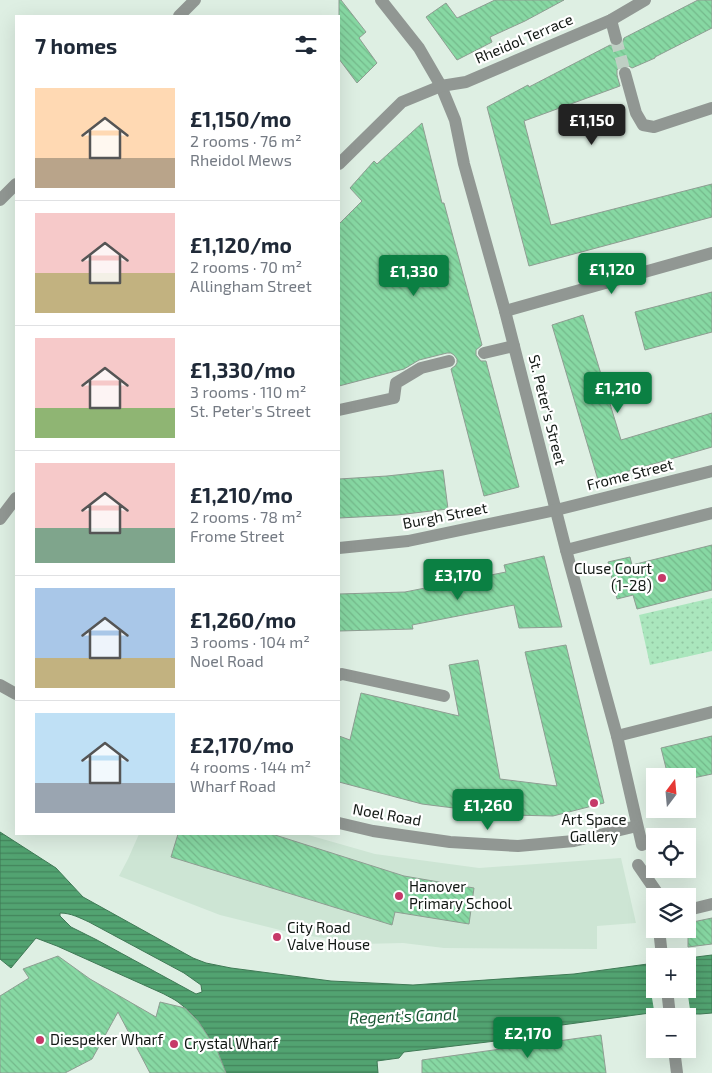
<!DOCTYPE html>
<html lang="en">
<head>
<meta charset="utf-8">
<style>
  body { margin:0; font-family:"Exo 2",sans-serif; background:#f6f6f7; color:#1f2937; height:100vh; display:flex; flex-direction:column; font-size:19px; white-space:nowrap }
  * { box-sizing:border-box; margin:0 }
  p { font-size:16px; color:#747a83 }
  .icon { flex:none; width:28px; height:28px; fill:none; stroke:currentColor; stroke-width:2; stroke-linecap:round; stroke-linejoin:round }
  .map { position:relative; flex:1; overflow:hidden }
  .drawer { position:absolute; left:15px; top:15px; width:325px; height:820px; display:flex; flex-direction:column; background:#fff; border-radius:0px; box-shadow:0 5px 20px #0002 }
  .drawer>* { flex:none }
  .needle { width:32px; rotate:16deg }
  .fabs { position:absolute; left:646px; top:768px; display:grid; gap:10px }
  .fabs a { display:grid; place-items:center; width:50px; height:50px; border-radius:0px; background:#fff; box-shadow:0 5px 20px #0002; font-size:25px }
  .price { position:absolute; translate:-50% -42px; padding:0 11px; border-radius:5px; background:#0b8043; color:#fff; font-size:16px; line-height:32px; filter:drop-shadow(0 1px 2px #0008) }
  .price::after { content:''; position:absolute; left:50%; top:30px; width:15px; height:11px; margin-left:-8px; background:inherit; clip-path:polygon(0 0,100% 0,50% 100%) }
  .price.selected { background:#222; color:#fff }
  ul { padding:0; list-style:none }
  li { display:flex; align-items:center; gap:15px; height:125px; padding:0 20px }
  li+li { border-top:1px solid #e0e1e3 }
  li span { display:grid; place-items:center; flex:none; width:140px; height:100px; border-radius:0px; color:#555 }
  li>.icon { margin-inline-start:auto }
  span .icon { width:60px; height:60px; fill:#fffc; stroke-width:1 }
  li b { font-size:21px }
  h2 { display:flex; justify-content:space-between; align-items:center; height:60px; padding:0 20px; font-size:21px }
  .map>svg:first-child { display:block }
</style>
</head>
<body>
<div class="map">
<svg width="712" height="1073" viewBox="0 0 712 1073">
  <defs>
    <pattern id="grass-dots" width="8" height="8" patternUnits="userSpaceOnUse" patternTransform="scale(1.25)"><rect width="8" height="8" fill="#aae6bd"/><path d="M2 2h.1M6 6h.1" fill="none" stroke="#91c5a2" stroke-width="1.8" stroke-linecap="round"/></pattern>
    <pattern id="water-rules" width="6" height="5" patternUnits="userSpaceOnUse" patternTransform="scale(1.25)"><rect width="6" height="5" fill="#52a371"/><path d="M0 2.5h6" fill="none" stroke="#43845c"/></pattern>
    <pattern id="building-back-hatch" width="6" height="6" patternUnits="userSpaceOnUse" patternTransform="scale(1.25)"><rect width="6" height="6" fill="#87d8a3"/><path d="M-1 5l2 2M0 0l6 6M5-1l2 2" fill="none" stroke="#74b98b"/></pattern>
  </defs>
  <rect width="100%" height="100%" fill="#deefe3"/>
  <polygon fill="#cde5d4" points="139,834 305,834 375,854 479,868 621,858 636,923 597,926 597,949 444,948 403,943 361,944 292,933 220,915 119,876 128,859"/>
  <polygon fill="url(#grass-dots)" points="712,598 712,651 650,665 639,615"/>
  <path fill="url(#water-rules)" stroke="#3f7955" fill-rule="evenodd" d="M0 832 56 868 83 897 193 958 206 963 231 968 331 981 413 985 574 974 655 963V989H688V958L712 955V1013L700 1014 650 1013 503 1033 504 1040 404 1052 399 1058 377 1061 378 1073H226C216 1048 201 1018 178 1002 174 999 169 997 164 994L57 946 36 938 11 968 0 959ZM60 913C71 913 80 918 89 922L184 973 201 985 202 992 196 994 97 940 71 927 60 916Z"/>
  <polygon fill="#deefe3" points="655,960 655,989 687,989 691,1016 655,1016 646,962"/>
  <g fill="url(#building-back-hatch)" stroke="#8e9d92">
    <polygon points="339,0 341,0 366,32 359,38 377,63 357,83 339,59"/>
    <polygon points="495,0 564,0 525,21 490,37 492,42 457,60 426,17 446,3 457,18"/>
    <polygon points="698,0 712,0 712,28 655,57 655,58 632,68 627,65 620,67 617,70 617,75 620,86 524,121 551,225 712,184 712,217 529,266 487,107 528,85 529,87 610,45 614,47 619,47 622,44 624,38"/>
    <polygon points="422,123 442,203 444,203 482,345 476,350 476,355 481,361 486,361 519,487 484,496 451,369 455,366 457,363 457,359 454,355 451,353 447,353 419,360 404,369 339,386 339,224 362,201 350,188 374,161 377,164"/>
    <polygon points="712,292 712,332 645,350 635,312"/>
    <polygon points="583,315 621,440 712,413 712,447 598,480 552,325"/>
    <polygon points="443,470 448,509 397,515 339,518 339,479 387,476"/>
    <polygon points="712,545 712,590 637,609 633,595 617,599 608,562 630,557 632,565"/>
    <polygon points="544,556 562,627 519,628 514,605 412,625 413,629 339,631 339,594 405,592 506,572 504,565"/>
    <polygon points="566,645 604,803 553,816 510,815 422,804 339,782 339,736 350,740 361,693 459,716 449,665 478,660 500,779 557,786 525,652"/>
    <polygon points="712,736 712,774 688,779 688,776 668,776 661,748"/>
    <polygon points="178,834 272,834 404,876 474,888 469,924 395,912 392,925 171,857"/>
    <polygon points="712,918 712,944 688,947 688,923"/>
    <polygon points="58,956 90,979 156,1017 160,1002 185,1008 198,1021 217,1050 226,1073 150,1073 118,1012 92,1059 65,1073 0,1073 0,996 29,978 23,969"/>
    <polygon points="601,1035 606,1073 422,1073 422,1060"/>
  </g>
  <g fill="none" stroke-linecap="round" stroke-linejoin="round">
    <polyline stroke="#bfcfc4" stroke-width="12" stroke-dasharray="12 6" stroke-linecap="butt" points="616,39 625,73"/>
    <g stroke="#919793" stroke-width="12">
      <polyline points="484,353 514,346"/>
      <polyline points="339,410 394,398 396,383 421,368 449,361"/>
      <polyline points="566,550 712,513"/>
      <polyline points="339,675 342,674 444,696"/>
      <polyline points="617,736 712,712"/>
      <polyline points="638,865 658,894"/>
    </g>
    <g stroke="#919793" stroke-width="12">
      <polyline points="381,0 419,48 441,86 455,120 464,164 505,311 566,550 617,736 642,845"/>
      <polyline points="179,16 195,0"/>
      <polyline points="611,20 616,39"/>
      <polyline points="625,73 636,113 643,125 654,127 712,108"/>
      <polyline points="339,164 402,102 441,86 466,82 611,20 645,0"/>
      <polyline points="0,200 16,184"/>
      <polyline points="505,311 712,253"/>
      <polyline points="0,519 16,498"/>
      <polyline points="339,548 408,541 556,510 712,471"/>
      <polyline points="0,685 16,694"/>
      <polyline points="339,823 373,831 450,842 518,846 574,841 637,826"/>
      <polyline points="688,910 712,904"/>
      <polyline points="659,929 662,956"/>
      <polyline points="667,989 670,1016"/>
      <polyline points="674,1049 677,1073"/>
    </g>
  </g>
  <g fill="#c63968" stroke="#fff" stroke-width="2">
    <circle cx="662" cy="578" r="5"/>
    <circle cx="594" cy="803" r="5"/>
    <circle cx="399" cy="896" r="5"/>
    <circle cx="277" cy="937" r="5"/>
    <circle cx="40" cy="1040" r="5"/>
    <circle cx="174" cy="1044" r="5"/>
  </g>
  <g text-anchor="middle" stroke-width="4.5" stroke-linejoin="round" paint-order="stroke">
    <g font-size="15" fill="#121814" stroke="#fff">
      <text transform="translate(524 39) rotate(-23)" y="5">Rheidol Terrace</text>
      <text transform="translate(547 410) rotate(76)" y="5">St. Peter's Street</text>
      <text transform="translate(630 475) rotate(-14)" y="5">Frome Street</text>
      <text transform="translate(445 516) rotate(-11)" y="5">Burgh Street</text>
      <text transform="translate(387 815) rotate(10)" y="5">Noel Road</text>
    </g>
    <g font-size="15" fill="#121814" stroke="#fff" text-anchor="start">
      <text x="652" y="574" text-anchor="end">Cluse Court<tspan x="652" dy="17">(1-28)</tspan></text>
      <text x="594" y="825" text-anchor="middle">Art Space<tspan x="594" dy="17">Gallery</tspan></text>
      <text x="409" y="892">Hanover<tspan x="409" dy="17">Primary School</tspan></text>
      <text x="287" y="933">City Road<tspan x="287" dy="17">Valve House</tspan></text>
      <text x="50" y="1045">Diespeker Wharf</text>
      <text x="184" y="1049">Crystal Wharf</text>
    </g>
    <g font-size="16" font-style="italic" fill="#1a5633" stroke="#fff">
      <text transform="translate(403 1016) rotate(-2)" y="6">Regent's Canal</text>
    </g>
  </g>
</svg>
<div class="fabs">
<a><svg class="needle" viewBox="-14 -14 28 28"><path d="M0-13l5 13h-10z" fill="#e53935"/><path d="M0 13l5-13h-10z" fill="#747a83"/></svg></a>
<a><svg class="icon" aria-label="locate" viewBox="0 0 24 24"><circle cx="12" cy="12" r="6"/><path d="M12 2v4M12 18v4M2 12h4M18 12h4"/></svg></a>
<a><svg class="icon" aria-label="layers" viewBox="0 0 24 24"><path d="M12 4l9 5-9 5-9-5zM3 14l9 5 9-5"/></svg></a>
<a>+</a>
<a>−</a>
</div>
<b class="price selected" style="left:592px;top:146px">£1,150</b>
<b class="price" style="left:612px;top:295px">£1,120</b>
<b class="price" style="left:414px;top:297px">£1,330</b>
<b class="price" style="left:618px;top:414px">£1,210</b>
<b class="price" style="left:458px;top:601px">£3,170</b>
<b class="price" style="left:488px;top:831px">£1,260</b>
<b class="price" style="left:528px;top:1059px">£2,170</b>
<section class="drawer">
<h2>7 homes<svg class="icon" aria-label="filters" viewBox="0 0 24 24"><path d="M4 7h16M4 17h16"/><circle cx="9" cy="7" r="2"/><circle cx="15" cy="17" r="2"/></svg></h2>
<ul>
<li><span style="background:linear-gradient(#ffd9b3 70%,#b9a48a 0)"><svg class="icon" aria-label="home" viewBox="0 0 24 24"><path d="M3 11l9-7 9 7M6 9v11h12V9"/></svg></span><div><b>£1,150/mo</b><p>2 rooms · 76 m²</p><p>Rheidol Mews</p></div></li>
<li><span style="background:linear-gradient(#f6c9c9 60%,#c2b280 0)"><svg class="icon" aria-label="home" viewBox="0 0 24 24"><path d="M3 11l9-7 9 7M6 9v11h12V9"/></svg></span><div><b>£1,120/mo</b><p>2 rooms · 70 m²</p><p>Allingham Street</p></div></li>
<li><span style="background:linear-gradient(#f6c9c9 70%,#8fb573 0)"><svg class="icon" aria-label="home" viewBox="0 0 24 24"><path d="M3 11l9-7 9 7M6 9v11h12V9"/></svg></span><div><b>£1,330/mo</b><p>3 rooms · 110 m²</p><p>St. Peter's Street</p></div></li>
<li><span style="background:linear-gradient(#f6c9c9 65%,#7fa58c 0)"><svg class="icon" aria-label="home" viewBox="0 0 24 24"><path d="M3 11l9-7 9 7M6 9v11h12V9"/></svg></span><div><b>£1,210/mo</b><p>2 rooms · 78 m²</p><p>Frome Street</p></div></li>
<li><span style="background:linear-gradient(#a9c7e8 70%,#c2b280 0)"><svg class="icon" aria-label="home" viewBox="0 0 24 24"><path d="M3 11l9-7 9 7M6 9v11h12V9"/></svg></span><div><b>£1,260/mo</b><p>3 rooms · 104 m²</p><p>Noel Road</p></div></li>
<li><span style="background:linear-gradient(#bfe0f5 70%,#9aa5b1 0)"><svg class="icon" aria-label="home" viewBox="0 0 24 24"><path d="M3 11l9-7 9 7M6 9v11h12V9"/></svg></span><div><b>£2,170/mo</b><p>4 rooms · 144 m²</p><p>Wharf Road</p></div></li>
</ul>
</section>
</div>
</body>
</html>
